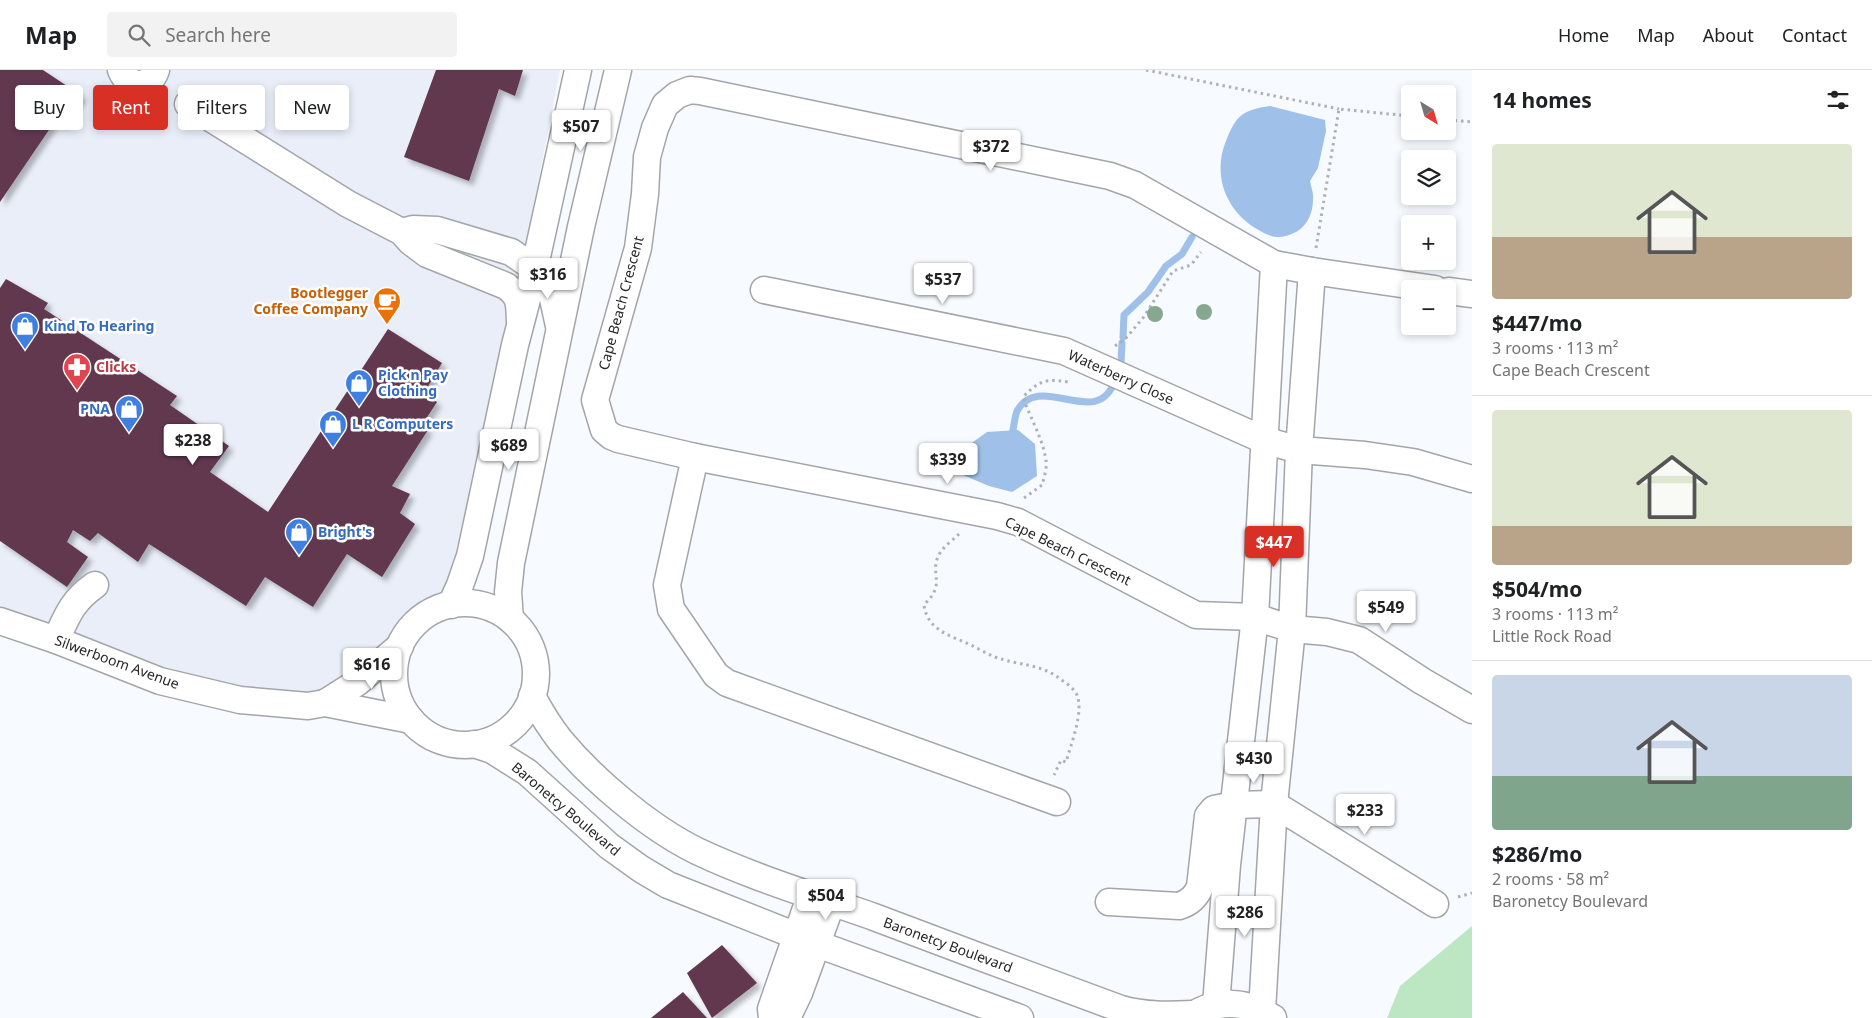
<!DOCTYPE html>
<html lang="en">
<head>
<meta charset="utf-8">
<style>
  body { margin:0; font-family:"Noto Sans",sans-serif; background:#f2f2f2; color:#202124; height:100vh; display:flex; flex-direction:column; font-size:19px; white-space:nowrap }
  * { box-sizing:border-box; margin:0 }
  p { font-size:16px; color:#757577 }
  .icon { flex:none; width:28px; height:28px; fill:none; stroke:currentColor; stroke-width:2; stroke-linecap:round; stroke-linejoin:round }
  .map { position:relative; flex:1; overflow:hidden }
  .panel { display:flex; flex-direction:column; background:#fff; width:400px }
  .panel>* { flex:none }
  .guide { position:absolute; left:15px; top:15px; width:475px; height:45px; display:flex; gap:10px }
  .needle { width:32px; rotate:143deg }
  .controls { position:absolute; left:1401px; top:15px; display:grid; gap:10px }
  .controls a { display:grid; place-items:center; width:55px; height:55px; border-radius:5px; background:#fff; box-shadow:0 2px 8px #0003; font-size:25px }
  .price { position:absolute; translate:-50% -42px; padding:0 11px; border-radius:5px; background:#fff; color:#222; font-size:16px; line-height:32px; filter:drop-shadow(0 1px 2px #0008) }
  .price::after { content:''; position:absolute; left:50%; top:30px; width:15px; height:11px; margin-left:-8px; background:inherit; clip-path:polygon(0 0,100% 0,50% 100%) }
  .price.active { background:#d93025; color:#fff }
  ul { padding:0; list-style:none }
  li { display:grid; align-content:center; gap:10px; height:265px; padding:0 20px }
  li+li { border-top:1px solid #e0e0e0 }
  li span { display:grid; place-items:center; height:155px; border-radius:5px; color:#555 }
  li>.icon { margin-inline-start:auto }
  span .icon { width:90px; height:90px; fill:#fffc; stroke-width:1 }
  li b { font-size:21px }
  h2 { display:flex; justify-content:space-between; align-items:center; height:60px; padding:0 20px; font-size:21px }
  .tag { padding:0 18px; border-radius:5px; background:#fff; box-shadow:0 2px 8px #0003; font-size:18px; line-height:45px }
  .tag.active { background:#d93025; color:#fff }
  header { display:flex; align-items:center; gap:30px; box-sizing:border-box; height:70px; padding:0 25px; background:#fff; border-bottom:1px solid #e0e0e0 }
  header strong { font-size:24px }
  nav { display:flex; gap:28px; margin-inline-start:auto; font-size:18px }
  .search { width:350px; height:45px; background:#f2f2f2; display:flex; align-items:center; gap:12px; box-sizing:border-box; padding:0 18px; border-radius:5px; color:#757577; font-size:19px }
  main { display:flex; flex:1; min-height:0 }
  .map>svg:first-child { display:block }
</style>
</head>
<body>
<header>
<strong>Map</strong>
<div class="search"><svg class="icon" aria-label="search" viewBox="0 0 24 24"><circle cx="10" cy="10" r="6"/><path d="M15 15l6 6"/></svg>Search here</div>
<nav><a>Home</a><a>Map</a><a>About</a><a>Contact</a></nav>
</header>
<main>
<div class="map">
<svg width="1472" height="948" viewBox="0 0 1472 948">
  <defs>
    <filter id="shadow"><feDropShadow dx="4.5" dy="4.5" stdDeviation="2.5" flood-color="#0004"/></filter>
  </defs>
  <rect width="100%" height="100%" fill="#f7fafe"/>
  <polygon fill="#e9eef9" points="0,0 560,0 530,153 444,535 390,593 335,633 240,630 0,551"/>
  <polygon fill="#bde7c2" points="1472,856 1472,948 1387,948 1400,916"/>
  <g fill="#9fc0e8">
    <path d="M1270 36 1325 50 1326 61 1318 98 1310 111C1311 117 1314 124 1313 130 1313 143 1307 156 1296 162 1280 170 1272 168 1257 159 1226 141 1212 105 1226 71 1236 45 1243 40 1270 36Z"/>
    <polygon points="1018,360 1035,374 1037,406 1012,422 989,416 963,405 963,388 973,372 987,362"/>
  </g>
  <g fill="none" stroke-linecap="round" stroke-linejoin="round">
    <g stroke="#9fc0e8" stroke-width="7">
      <polyline points="1123,267 1124,245 1148,222 1166,196 1182,184 1192,167"/>
      <polyline points="1119,300 1121,293 1122,273"/>
      <path d="M1013 360C1014 355 1015 346 1017 341 1040 300 1098 362 1115 310"/>
    </g>
  </g>
  <g fill="#623950" filter="url(#shadow)">
    <polygon points="0,0 43,0 82,26 62,55 55,51 0,132"/>
    <polygon points="436,0 523,0 515,26 499,19 469,111 404,87"/>
    <polygon points="6,209 48,233 44,239 177,326 170,335 229,376 210,402 268,442 388,259 442,293 424,323 437,332 422,355 428,360 392,416 410,424 400,443 415,454 382,507 347,484 313,537 265,507 246,536 149,474 138,492 98,463 90,471 73,460 67,472 88,487 67,517 0,471 0,218"/>
    <polygon points="722,875 757,913 712,948 687,903"/>
    <polygon points="683,922 707,948 651,948"/>
  </g>
  <g fill="none" stroke-linecap="round" stroke-linejoin="round">
    <g stroke="#a3a5a9" stroke-width="29">
      <g id="minor">
        <path d="M121 0C128 18 150 19 156 0"/>
        <path d="M188 34 348 134 402 162 411 172 427 184 506 216C521 227 519 234 520 251"/>
        <polyline points="402,162 413,159 437,160 511,182 534,198 543,208 552,224 559,256"/>
        <polyline points="1435,219 1312,201 1274,194 1135,115 1110,106 700,21 690,20 677,25 665,35 655,58 647,87 645,124 638,178 595,330 604,360 611,366 618,369 695,387 997,446 1018,452 1196,545 1255,547 1292,559 1327,562 1359,570 1422,611 1472,640"/>
        <polyline points="764,220 1064,281 1264,370 1299,380 1365,385 1413,392 1472,409"/>
        <polyline points="1448,221 1472,224"/>
        <polyline points="695,387 667,515 671,539 716,605 727,613 1057,732"/>
        <circle cx="465" cy="604" r="71"/>
        <polyline points="451,535 460,515 470,486 515,275 531,214 578,0"/>
        <polyline points="510,549 508,522 511,493 581,157 618,0"/>
        <polyline points="0,551 56,570 160,611 240,630 308,636 325,633 411,650"/>
        <path d="M56 570C67 546 72 531 95 515"/>
        <path d="M532 626C540 641 549 656 560 670 593 710 650 758 697 781 754 808 815 826 874 847 956 878 1039 909 1121 939 1146 946 1169 945 1194 944"/>
        <polyline points="325,633 358,612 400,576"/>
        <polyline points="474,674 492,680 527,702 609,776 641,799 668,815 817,874 1020,948"/>
        <path d="M1109 832 1179 836C1189 833 1196 827 1200 817L1208 746 1214 739 1234 735 1274 734 1435 834"/>
        <polyline points="1216,935 1227,795 1255,547 1274,194"/>
        <path d="M1200 941C1225 929 1250 933 1273 948"/>
        <polyline points="1262,941 1274,734 1292,559 1299,380 1312,201"/>
        <polyline points="772,948 771,939 811,824"/>
        <polyline points="787,948 799,923 832,832"/>
      </g>
    </g>
    <g stroke="#afb1b5" stroke-width="3" stroke-dasharray="2.5 4" stroke-linecap="butt">
      <polyline points="1146,0 1339,39"/>
      <polyline points="1448,50 1472,52"/>
      <polyline points="1316,178 1339,39 1410,46"/>
      <polyline points="1115,276 1126,268 1143,248 1173,201 1191,195 1201,182"/>
      <path d="M1024 428 1042 415C1044 408 1047 399 1046 391 1043 368 1030 348 1023 327 1039 311 1045 308 1068 312"/>
      <path d="M959 464C952 471 942 477 938 487 932 498 940 512 934 522 932 527 927 531 924 535 927 560 951 566 971 575 979 579 987 584 995 587 1020 596 1041 593 1063 611 1068 614 1074 619 1077 625 1084 642 1071 674 1066 692L1061 690 1054 705"/>
      <polyline points="1458,827 1472,823"/>
    </g>
    <use href="#minor" stroke="#fff" stroke-width="26"/>
  </g>
  <g fill="#87a890">
    <circle cx="1204" cy="242" r="8"/>
    <circle cx="1155" cy="244" r="8"/>
  </g>
  <defs>
    <g id="cafe-pin" transform="scale(1.4375)"><path d="M0 17L-7.5 6A9.5 9.5 0 1 1 7.5 6Z" fill="#e8710a" stroke="#fff"/><path d="M-5.5-4.5H6V0H3Q3 3.5 0 3.5H-2.5Q-5.5 3.5-5.5 0ZM3-3.2v2h1.7v-2ZM-6 4.5H4V6H-6Z" fill="#fff"/></g>
    <g id="shop-pin" transform="scale(1.4375)"><path d="M0 17L-7.5 6A9.5 9.5 0 1 1 7.5 6Z" fill="#3f7fe0" stroke="#fff"/><path d="M-5-2.5h2.3a2.7 3.5 0 0 1 5.4 0H5L5.5 6h-11ZM-1.5-2.5h3a1.5 2.3 0 0 0-3 0Z" fill="#fff"/></g>
    <g id="pharmacy-pin" transform="scale(1.4375)"><path d="M0 17L-7.5 6A9.5 9.5 0 1 1 7.5 6Z" fill="#e0444e" stroke="#fff"/><path d="M-2-6h4v4h4v4h-4v4h-4v-4h-4v-4h4Z" fill="#fff"/></g>
  </defs>
  <g fill-rule="evenodd">
    <use href="#cafe-pin" x="387" y="231"/>
    <use href="#shop-pin" x="25" y="256"/>
    <use href="#pharmacy-pin" x="77" y="297"/>
    <use href="#shop-pin" x="359" y="313"/>
    <use href="#shop-pin" x="129" y="339"/>
    <use href="#shop-pin" x="333" y="354"/>
    <use href="#shop-pin" x="299" y="462"/>
  </g>
  <g text-anchor="middle" stroke-width="5" stroke-linejoin="round" paint-order="stroke">
    <g font-size="14" font-weight="bold" fill="#c56008" stroke="#fff" text-anchor="end">
      <text x="368" y="228">Bootlegger<tspan x="368" dy="16">Coffee Company</tspan></text>
    </g>
    <g font-size="14" fill="#272729" stroke="#fff">
      <text transform="translate(621 233) rotate(-75)" y="5">Cape Beach Crescent</text>
      <text transform="translate(1121 307) rotate(24)" y="5">Waterberry Close</text>
      <text transform="translate(1068 481) rotate(26)" y="5">Cape Beach Crescent</text>
      <text transform="translate(117 592) rotate(20)" y="5">Silwerboom Avenue</text>
      <text transform="translate(566 739) rotate(40)" y="5">Baronetcy Boulevard</text>
      <text transform="translate(948 875) rotate(20)" y="5">Baronetcy Boulevard</text>
    </g>
    <g font-size="14" font-weight="bold" fill="#366cbe" stroke="#fff" text-anchor="start">
      <text x="44" y="261">Kind To Hearing</text>
      <text x="378" y="310">Pick n Pay<tspan x="378" dy="16">Clothing</tspan></text>
      <text x="110" y="344" text-anchor="end">PNA</text>
      <text x="352" y="359">L R Computers</text>
      <text x="318" y="467">Bright's</text>
    </g>
    <g font-size="14" font-weight="bold" fill="#be3a42" stroke="#fff" text-anchor="start">
      <text x="96" y="302">Clicks</text>
    </g>
  </g>
</svg>
<div class="controls">
<a><svg class="needle" viewBox="-14 -14 28 28"><path d="M0-13l5 13h-10z" fill="#e53935"/><path d="M0 13l5-13h-10z" fill="#757577"/></svg></a>
<a><svg class="icon" aria-label="layers" viewBox="0 0 24 24"><path d="M12 4l9 5-9 5-9-5zM3 14l9 5 9-5"/></svg></a>
<a>+</a>
<a>−</a>
</div>
<b class="price" style="left:581px;top:82px">$507</b>
<b class="price" style="left:991px;top:102px">$372</b>
<b class="price" style="left:548px;top:230px">$316</b>
<b class="price" style="left:943px;top:235px">$537</b>
<b class="price" style="left:193px;top:396px">$238</b>
<b class="price" style="left:509px;top:401px">$689</b>
<b class="price" style="left:948px;top:415px">$339</b>
<b class="price active" style="left:1274px;top:498px">$447</b>
<b class="price" style="left:1386px;top:563px">$549</b>
<b class="price" style="left:372px;top:620px">$616</b>
<b class="price" style="left:1254px;top:714px">$430</b>
<b class="price" style="left:1365px;top:766px">$233</b>
<b class="price" style="left:826px;top:851px">$504</b>
<b class="price" style="left:1245px;top:868px">$286</b>
<div class="guide">
<a class="tag">Buy</a>
<a class="tag active">Rent</a>
<a class="tag">Filters</a>
<a class="tag">New</a>
</div>
</div>
<section class="panel">
<h2>14 homes<svg class="icon" aria-label="filters" viewBox="0 0 24 24"><path d="M4 7h16M4 17h16"/><circle cx="9" cy="7" r="2"/><circle cx="15" cy="17" r="2"/></svg></h2>
<ul>
<li><span style="background:linear-gradient(#dfe7d0 60%,#b9a48a 0)"><svg class="icon" aria-label="home" viewBox="0 0 24 24"><path d="M3 11l9-7 9 7M6 9v11h12V9"/></svg></span><div><b>$447/mo</b><p>3 rooms · 113 m²</p><p>Cape Beach Crescent</p></div></li>
<li><span style="background:linear-gradient(#dfe7d0 75%,#b9a48a 0)"><svg class="icon" aria-label="home" viewBox="0 0 24 24"><path d="M3 11l9-7 9 7M6 9v11h12V9"/></svg></span><div><b>$504/mo</b><p>3 rooms · 113 m²</p><p>Little Rock Road</p></div></li>
<li><span style="background:linear-gradient(#c9d6e8 65%,#7fa58c 0)"><svg class="icon" aria-label="home" viewBox="0 0 24 24"><path d="M3 11l9-7 9 7M6 9v11h12V9"/></svg></span><div><b>$286/mo</b><p>2 rooms · 58 m²</p><p>Baronetcy Boulevard</p></div></li>
</ul>
</section>
</main>
</body>
</html>
